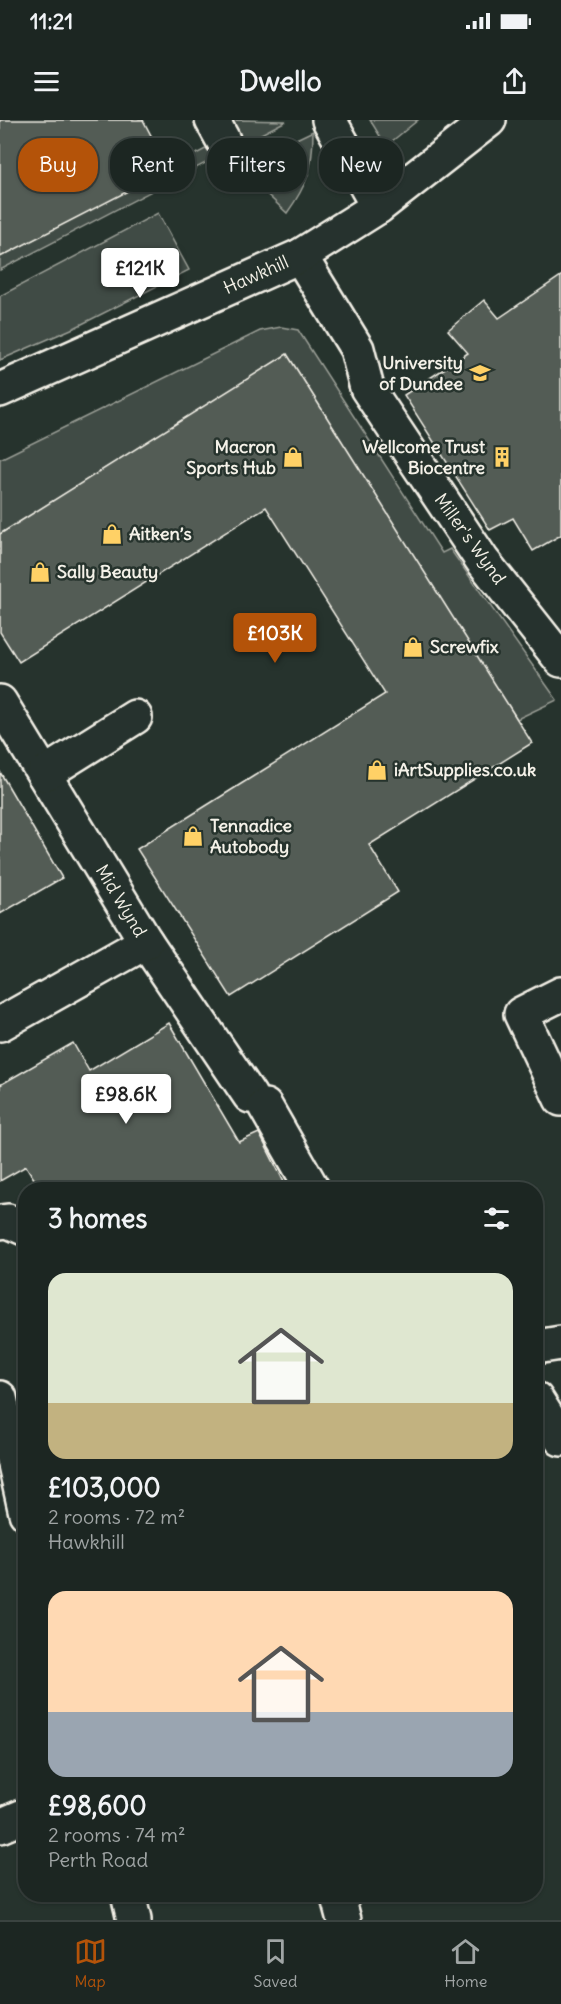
<!DOCTYPE html>
<html lang="en">
<head>
<meta charset="utf-8">
<style>
  body { margin:0; font-family:Delius,sans-serif; background:#252e2a; color:#f1f3f6; height:100vh; display:flex; flex-direction:column; font-size:22px; white-space:nowrap }
  * { box-sizing:border-box; margin:0 }
  p { font-size:20px; color:#a0a5a5 }
  .icon { flex:none; width:33px; height:33px; fill:none; stroke:currentColor; stroke-width:2; stroke-linecap:round; stroke-linejoin:round }
  .map { position:relative; flex:1; overflow:hidden }
  .sheet { position:absolute; left:18px; top:1062px; width:525px; height:720px; display:flex; flex-direction:column; background:#1c2622; border-radius:24px; box-shadow:0 2px 4px #0004,0 0 0 2px #3a4340 }
  .sheet>* { flex:none }
  .hud { position:absolute; left:18px; top:18px; width:525px; height:54px; display:flex; gap:12px }
  .price { position:absolute; translate:-50% -51px; padding:0 14px; border-radius:6px; background:#fff; color:#222; font-size:20px; line-height:39px; filter:drop-shadow(0 2px 3px #0008) }
  .price::after { content:''; position:absolute; left:50%; top:36px; width:18px; height:14px; margin-left:-9px; background:inherit; clip-path:polygon(0 0,100% 0,50% 100%) }
  .price.on { background:#b45309; color:#fff }
  ul { padding:0; list-style:none }
  li { display:grid; align-content:center; gap:12px; height:318px; padding:0 30px }
  li span { display:grid; place-items:center; height:186px; border-radius:18px; color:#555 }
  li>.icon { margin-inline-start:auto }
  span .icon { width:108px; height:108px; fill:#fffc; stroke-width:1 }
  li b { font-size:26px }
  h2 { display:flex; justify-content:space-between; align-items:center; height:72px; padding:0 30px; font-size:26px }
  .tag { padding:0 21px; border-radius:24px; background:#1c2622; box-shadow:0 2px 4px #0004,0 0 0 2px #3a4340; font-size:21px; line-height:54px }
  .tag.on { background:#b45309; color:#fff }
  .status { display:flex; justify-content:space-between; align-items:center; height:42px; padding:0 30px; background:#1c2622; direction:ltr }
  .status svg { height:16px; fill:currentColor }
  header { display:flex; justify-content:space-between; align-items:center; height:78px; padding:0 30px; background:#1c2622; font-size:27px; font-weight:800 }
  .menu { display:flex; justify-content:space-around; align-items:center; height:84px; border-top:2px solid #3a4340; background:#1c2622; font-size:16px; color:#a0a5a5 }
  .menu a { display:grid; justify-items:center; gap:3px }
  .menu .on { color:#b45309 }
  .map>svg:first-child { display:block }
</style>
</head>
<body>
<div class="status"><b>11:21</b><svg viewBox="0 0 49 12"><path d="M0 12V9h3v3zM5 12V6h3v6zM10 12V3h3v9zM15 12V0h3v12zM26 1h20v11H26zM47 4h2v5h-2z"/></svg></div>
<header><svg class="icon" aria-label="menu" viewBox="0 0 24 24"><path d="M4 6h16M4 12h16M4 18h16"/></svg>Dwello<svg class="icon" aria-label="share" viewBox="0 0 24 24"><path d="M12 15V3M7 8l5-5 5 5M5 13v7h14v-7"/></svg></header>
<div class="map">
<svg width="561" height="1800" viewBox="0 0 561 1800">
  <rect width="100%" height="100%" fill="#26332d"/>
  <filter id="ink" filterUnits="userSpaceOnUse"><feTurbulence type="fractalNoise" baseFrequency=".0167" numOctaves="2"/><feDisplacementMap in="SourceGraphic" scale="12" xChannelSelector="R" yChannelSelector="G"/><feConvolveMatrix kernelMatrix="1 2 1 2 8 2 1 2 1" color-interpolation-filters="sRGB"/></filter>
  <g filter="url(#ink)">
    <g fill="#414b45" stroke="#9a9e96" stroke-width="1.5">
      <polygon points="234,0 286,1 0,150 0,137 238,12 231,1"/>
      <polygon points="370,0 418,0 386,26"/>
      <path d="M313 11C313 47 308 64 287 93L238 47Z"/>
      <polygon points="158,93 189,150 76,207 0,240 0,176"/>
      <polygon points="281,207 298,210 442,433 450,429 557,580 517,599 287,234 0,414 0,339 260,211"/>
    </g>
    <g fill="#525c55" stroke="#f4f1e8" stroke-width="1.5">
      <polygon points="0,0 143,0 169,50 0,137"/>
      <polygon points="561,156 561,415 533,431 513,398 490,410 404,275 468,233 448,210 484,180 499,198"/>
      <polygon points="287,234 532,623 369,725 398,772 231,877 137,729 385,574 266,387 19,542 0,512 0,414"/>
      <polygon points="0,652 62,758 0,794"/>
      <polygon points="169,903 239,1022 259,1013 288,1070 41,1070 26,1046 0,1061 0,965 73,923 89,951"/>
    </g>
    <g fill="none" stroke-linecap="round" stroke-linejoin="round">
      <g stroke="#f4f1e8" stroke-width="38">
        <g id="minor">
          <polyline points="212,0 223,20"/>
          <polyline points="329,0 378,87"/>
          <polyline points="300,136 357,229 367,268 482,440 561,540"/>
          <polyline points="0,270 300,136 378,87 489,0"/>
          <polyline points="0,582 146,822 250,976"/>
          <polyline points="44,654 135,597"/>
          <polyline points="561,874 521,894 561,979"/>
          <polyline points="0,904 146,822"/>
          <polyline points="265,986 313,1070"/>
          <polyline points="0,1102 8,1101 26,1109"/>
          <polyline points="536,1227 561,1223"/>
          <polyline points="0,1278 26,1393"/>
          <polyline points="536,1279 561,1319"/>
          <polyline points="0,1706 26,1695"/>
          <polyline points="128,1774 134,1800"/>
          <polyline points="337,1774 344,1800"/>
        </g>
      </g>
      <use href="#minor" stroke="#26332d" stroke-width="33"/>
    </g>
  </g>
  <defs>
    <g id="university-bare" transform="scale(1.62)"><path d="M0-5L7-2L0 1L-7-2ZM-4 1L0 2.5L4 1V4Q0 6-4 4Z" fill="#ffd166" stroke="#26332d" stroke-width="2.5" paint-order="stroke"/></g>
    <g id="shop-bare" transform="scale(1.62)"><path d="M-5-2.5h2.3a2.7 3.5 0 0 1 5.4 0H5L5.5 6h-11ZM-1.5-2.5h3a1.5 2.3 0 0 0-3 0Z" fill="#ffd166" stroke="#26332d" stroke-width="2.5" paint-order="stroke"/></g>
    <g id="building-bare" transform="scale(1.62)"><path d="M-4-6H4V6H1V3H-1V6H-4ZM-2.5-4.3h1.7v1.8h-1.7ZM.8-4.3h1.7v1.8H.8ZM-2.5-1h1.7V.8h-1.7ZM.8-1h1.7V.8H.8Z" fill="#ffd166" stroke="#26332d" stroke-width="2.5" paint-order="stroke"/></g>
  </defs>
  <g fill-rule="evenodd">
    <use href="#university-bare" x="480" y="253"/>
    <use href="#shop-bare" x="293" y="337"/>
    <use href="#building-bare" x="502" y="337"/>
    <use href="#shop-bare" x="112" y="414"/>
    <use href="#shop-bare" x="40" y="452"/>
    <use href="#shop-bare" x="413" y="527"/>
    <use href="#shop-bare" x="377" y="650"/>
    <use href="#shop-bare" x="193" y="716"/>
  </g>
  <g text-anchor="middle" stroke-width="5" stroke-linejoin="round" paint-order="stroke">
    <g font-size="18" fill="#f4f1e8" stroke="#26332d">
      <text transform="translate(256 155) rotate(-24)" y="6">Hawkhill</text>
      <text transform="translate(470 419) rotate(54)" y="6">Miller's Wynd</text>
      <text transform="translate(121 781) rotate(59)" y="6">Mid Wynd</text>
    </g>
    <g font-size="18" font-weight="bold" fill="#f4f1e8" stroke="#26332d" text-anchor="start">
      <text x="463" y="249" text-anchor="end">University<tspan x="463" dy="21">of Dundee</tspan></text>
      <text x="276" y="333" text-anchor="end">Macron<tspan x="276" dy="21">Sports Hub</tspan></text>
      <text x="485" y="333" text-anchor="end">Wellcome Trust<tspan x="485" dy="21">Biocentre</tspan></text>
      <text x="129" y="420">Aitken’s</text>
      <text x="57" y="458">Sally Beauty</text>
      <text x="430" y="533">Screwfix</text>
      <text x="394" y="656">iArtSupplies.co.uk</text>
      <text x="210" y="712">Tennadice<tspan x="210" dy="21">Autobody</tspan></text>
    </g>
  </g>
</svg>
<b class="price" style="left:140px;top:179px">£121K</b>
<b class="price on" style="left:275px;top:544px">£103K</b>
<b class="price" style="left:126px;top:1005px">£98.6K</b>
<div class="hud">
<a class="tag on">Buy</a>
<a class="tag">Rent</a>
<a class="tag">Filters</a>
<a class="tag">New</a>
</div>
<section class="sheet">
<h2>3 homes<svg class="icon" aria-label="filters" viewBox="0 0 24 24"><path d="M4 7h16M4 17h16"/><circle cx="9" cy="7" r="2"/><circle cx="15" cy="17" r="2"/></svg></h2>
<ul>
<li><span style="background:linear-gradient(#dfe7d0 70%,#c2b280 0)"><svg class="icon" aria-label="home" viewBox="0 0 24 24"><path d="M3 11l9-7 9 7M6 9v11h12V9"/></svg></span><div><b>£103,000</b><p>2 rooms · 72 m²</p><p>Hawkhill</p></div></li>
<li><span style="background:linear-gradient(#ffd9b3 65%,#9aa5b1 0)"><svg class="icon" aria-label="home" viewBox="0 0 24 24"><path d="M3 11l9-7 9 7M6 9v11h12V9"/></svg></span><div><b>£98,600</b><p>2 rooms · 74 m²</p><p>Perth Road</p></div></li>
</ul>
</section>
</div>
<nav class="menu">
<a class="on"><svg class="icon" aria-label="map" viewBox="0 0 24 24"><path d="M3 6l6-2 6 2 6-2v14l-6 2-6-2-6 2zM9 4v14M15 6v14"/></svg>Map</a>
<a><svg class="icon" aria-label="saved" viewBox="0 0 24 24"><path d="M7 4h10v16l-5-4-5 4z"/></svg>Saved</a>
<a><svg class="icon" aria-label="home" viewBox="0 0 24 24"><path d="M3 11l9-7 9 7M6 9v11h12V9"/></svg>Home</a>
</nav>
</body>
</html>
